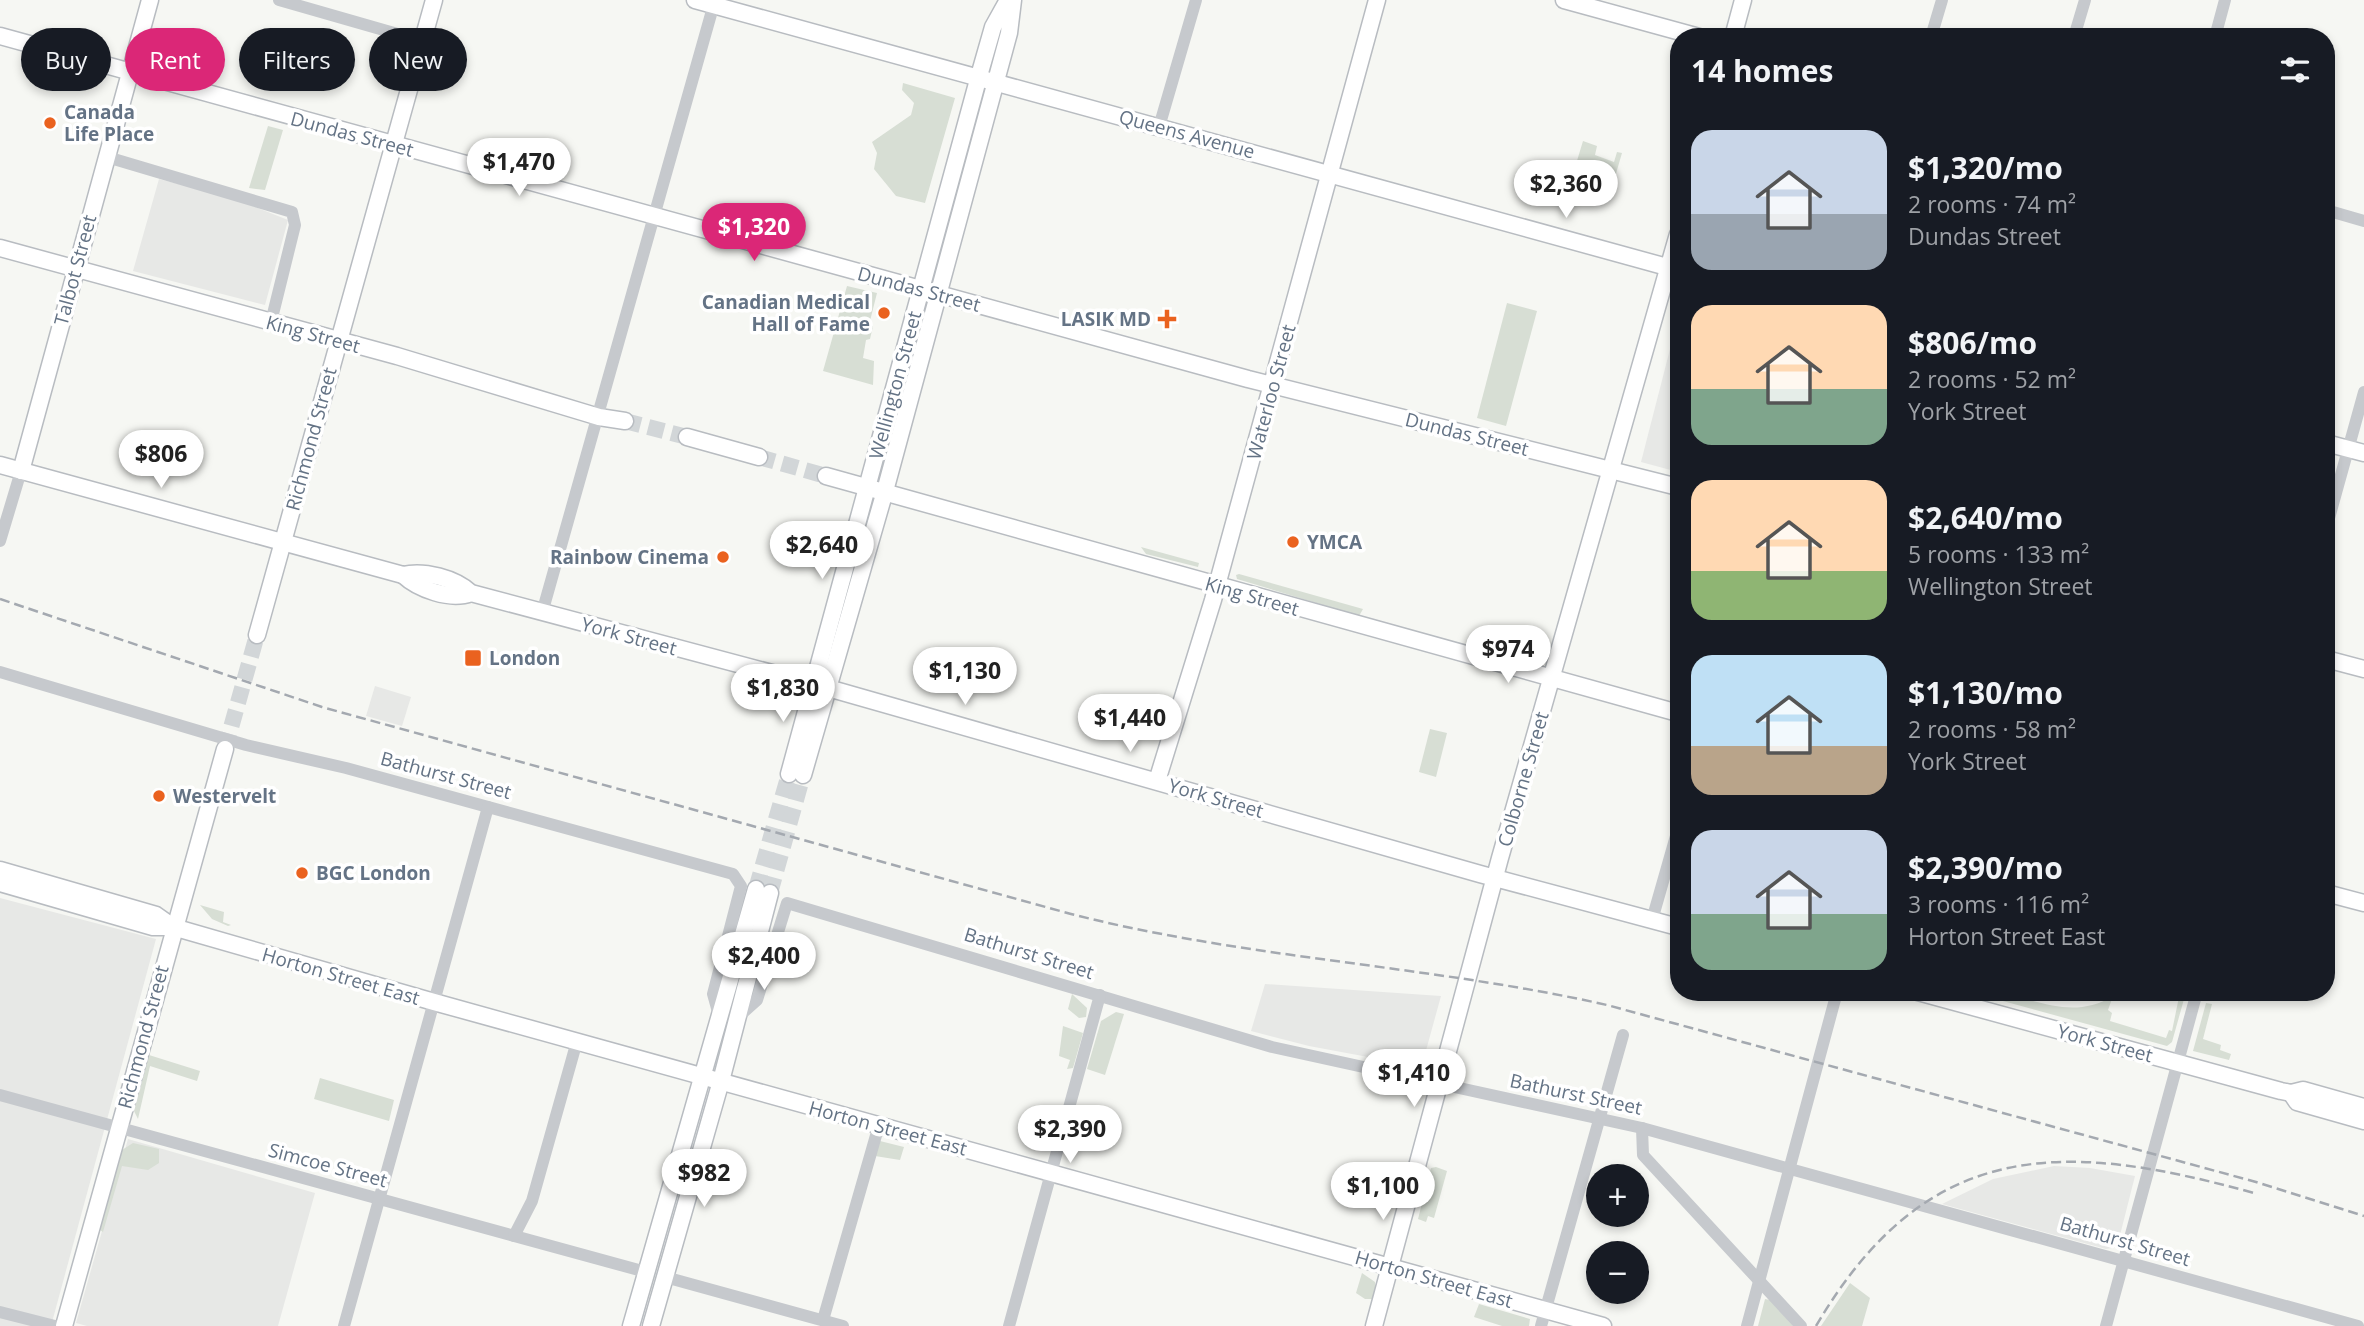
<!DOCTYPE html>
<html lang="en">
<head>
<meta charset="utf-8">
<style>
  body { margin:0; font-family:"Open Sans",sans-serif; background:#242831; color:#f1f3f6; height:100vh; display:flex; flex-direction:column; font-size:26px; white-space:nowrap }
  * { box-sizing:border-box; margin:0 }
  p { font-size:23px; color:#9ea1a6 }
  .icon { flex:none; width:38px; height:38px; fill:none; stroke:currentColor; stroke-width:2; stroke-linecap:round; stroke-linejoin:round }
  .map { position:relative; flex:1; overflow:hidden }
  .details { position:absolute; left:1670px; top:28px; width:665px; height:973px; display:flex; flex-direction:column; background:#171b24; border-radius:28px; box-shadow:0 4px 10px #0003 }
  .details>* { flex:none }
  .banner { position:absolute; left:21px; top:28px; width:665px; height:63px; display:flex; gap:14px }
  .controls { position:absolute; left:1586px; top:1164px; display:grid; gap:14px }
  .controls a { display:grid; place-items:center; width:63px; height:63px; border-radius:50%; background:#171b24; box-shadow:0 4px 10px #0003; font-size:35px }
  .price { position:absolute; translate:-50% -60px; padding:0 16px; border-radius:24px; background:#fff; color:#222; font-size:23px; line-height:46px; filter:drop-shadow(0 2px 4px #0008) }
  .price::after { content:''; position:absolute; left:50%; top:42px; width:21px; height:16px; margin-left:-10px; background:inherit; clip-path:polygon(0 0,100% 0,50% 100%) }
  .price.active { background:#db2777; color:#fff }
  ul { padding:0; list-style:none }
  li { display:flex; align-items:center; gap:21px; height:175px; padding:0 21px }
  li span { display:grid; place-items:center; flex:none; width:196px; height:140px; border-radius:21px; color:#555 }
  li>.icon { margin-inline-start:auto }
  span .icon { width:84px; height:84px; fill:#fffc; stroke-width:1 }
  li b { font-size:30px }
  h2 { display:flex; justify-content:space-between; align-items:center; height:84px; padding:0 21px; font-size:30px }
  .tag { padding:0 24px; border-radius:32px; background:#171b24; box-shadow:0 4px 10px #0003; font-size:24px; line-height:63px }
  .tag.active { background:#db2777; color:#fff }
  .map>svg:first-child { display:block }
</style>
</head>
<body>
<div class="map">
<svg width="2364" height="1326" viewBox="0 0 2364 1326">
  <rect width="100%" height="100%" fill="#f6f7f3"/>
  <g fill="#e7e8e6">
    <polygon points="159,179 233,198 288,220 265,305 133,271"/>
    <polygon points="1678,318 1678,472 1641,462"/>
    <polygon points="375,686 411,697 402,726 366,716"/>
    <polygon points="0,898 156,939 51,1326 0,1326"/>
    <polygon points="1265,984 1441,996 1422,1065 1411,1065 1309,1046 1251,1031"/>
    <polygon points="128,1139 315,1193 278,1326 87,1326 76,1323"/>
    <polygon points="2054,1166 2090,1168 2135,1176 2117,1247 2106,1249 1942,1204 1993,1179"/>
  </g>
  <g fill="#d7ded4">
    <polygon points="903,83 955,98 925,203 896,196 874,169 877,153 872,142 911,115 914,103 902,90"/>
    <polygon points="268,126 283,130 265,190 249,188"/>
    <polygon points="1583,141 1597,146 1595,155 1614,162 1617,152 1622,153 1610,194 1605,192 1606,185 1573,174"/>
    <polygon points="847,286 877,293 869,325 873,326 870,339 866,340 863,358 874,361 873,385 823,371"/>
    <polygon points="1507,303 1537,311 1506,426 1477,418"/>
    <polygon points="1141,547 1199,563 1198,567 1146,554"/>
    <polygon points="1239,574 1363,609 1359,616 1237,579 1236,575"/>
    <polygon points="1430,729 1447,733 1436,777 1419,772"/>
    <polygon points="200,905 224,912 223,922 231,925 228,926 212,919"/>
    <path d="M1970 992C1980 992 1992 991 2002 993 2042 1002 2075 1019 2113 996L2108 1010 2112 1013 2110 1021 2166 1038 2169 1030 2172 1031 2180 992H2186L2172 1042 2167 1046Z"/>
    <polygon points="1072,994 1087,1008 1086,1017 1079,1018 1068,1009"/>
    <polygon points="2206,1003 2212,1004 2203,1039 2221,1045 2220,1050 2231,1054 2229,1060 2193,1051"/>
    <polygon points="1116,1012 1124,1014 1105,1075 1087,1069 1101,1021"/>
    <polygon points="1063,1026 1083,1033 1073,1068 1067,1069 1070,1060 1059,1056"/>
    <polygon points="149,1055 200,1071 197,1081 150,1066 138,1119 134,1111"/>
    <polygon points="320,1078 394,1100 389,1121 314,1099"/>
    <polygon points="880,1141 904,1147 900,1160 875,1156"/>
    <polygon points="133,1143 159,1149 159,1163 148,1170 122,1166 103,1232 100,1230 122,1150"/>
    <polygon points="1436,1167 1447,1171 1434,1218 1428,1216 1426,1222 1418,1219 1431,1168"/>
    <polygon points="1362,1273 1375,1282 1376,1299 1365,1299 1356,1293"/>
    <polygon points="1850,1283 1870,1298 1862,1326 1821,1326"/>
    <polygon points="1765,1299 1770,1300 1793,1326 1758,1326"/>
    <polygon points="1479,1304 1530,1319 1529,1326 1502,1326 1474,1317"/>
  </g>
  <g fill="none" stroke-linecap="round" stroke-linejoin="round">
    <g stroke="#d2d6d8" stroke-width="16" stroke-dasharray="16 8" stroke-linecap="butt">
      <polyline points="625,421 687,437"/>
      <polyline points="759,457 826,476"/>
      <polyline points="225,749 257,635"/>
      <polyline points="756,889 789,774"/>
      <polyline points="770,893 803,775"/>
    </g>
    <g stroke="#b8bcc1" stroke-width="19">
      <g id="secondary">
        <polyline points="695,0 1678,270"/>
        <polyline points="1564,0 1699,37"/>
        <polyline points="0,36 1248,379 1678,487"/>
        <polyline points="1733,37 1743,0"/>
        <polyline points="0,248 397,356 599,417 625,421"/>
        <polyline points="687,437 759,457"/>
        <polyline points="2326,443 2364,453"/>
        <path d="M0 465 403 575C424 570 455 578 471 593L828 688 1480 874 1678 927"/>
        <polyline points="21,471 150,0"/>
        <polyline points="826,476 1678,713"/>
        <path d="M403 575C418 589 450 601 471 593"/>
        <polyline points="257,635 434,0"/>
        <polyline points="2326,659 2364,669"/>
        <polyline points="789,774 979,76 993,27 1008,0"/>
        <polyline points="803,775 885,491 1009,33 1013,0"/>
        <polyline points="1157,781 1213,600 1377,0"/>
        <polyline points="0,870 156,915 173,927"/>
        <polyline points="0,883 153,927 173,927 434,1002 1603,1326"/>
        <polyline points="2326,893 2364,903"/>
        <polyline points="1918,992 2281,1091 2291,1093 2303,1090 2364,1107"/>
        <polyline points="2291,1093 2297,1102 2364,1121"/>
        <polyline points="64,1326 225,749"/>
        <polyline points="631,1326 756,889"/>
        <polyline points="651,1326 721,1081 770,893"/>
        <polyline points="1374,1326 1500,858 1678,234"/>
      </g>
    </g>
    <g stroke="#c6c9cd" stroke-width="12">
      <polyline points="279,0 422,41"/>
      <polyline points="1931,37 1942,0"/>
      <polyline points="2074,37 2085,0"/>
      <polyline points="2215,37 2225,0"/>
      <polyline points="1159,127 1196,0"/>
      <polyline points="107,157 292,212 295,225 271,322"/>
      <polyline points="2326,210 2364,221"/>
      <polyline points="2326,529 2364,392"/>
      <polyline points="0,541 21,471"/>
      <polyline points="542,613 715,0"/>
      <polyline points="0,672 246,745 346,768 733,874 741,886 713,994 720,1019"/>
      <polyline points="1652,920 1678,829"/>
      <polyline points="738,1017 757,1000 787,903 1272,1047 1642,1128 2358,1326"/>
      <polyline points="0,1095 646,1272"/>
      <polyline points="1642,1128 1643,1155 1801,1326"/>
      <polyline points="514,1236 532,1201 577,1041"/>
      <polyline points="665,1277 843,1326"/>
      <polyline points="0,1312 55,1326"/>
      <polyline points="823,1320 879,1125"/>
      <polyline points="344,1326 488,807"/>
      <polyline points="1009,1326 1100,995"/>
      <polyline points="1541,1326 1623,1035"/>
      <polyline points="1747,1326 1837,992"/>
      <polyline points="2106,1326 2197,992"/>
    </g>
    <use href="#secondary" stroke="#fff" stroke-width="16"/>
    <g stroke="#a4a9b0" stroke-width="2.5" stroke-dasharray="10 5" stroke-linecap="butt">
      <path d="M0 599 322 707 1071 914C1247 959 1429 965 1607 1005L2256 1182 2364 1216"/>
      <path d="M1816 1326C1927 1137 2062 1140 2254 1193"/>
    </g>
  </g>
  <g fill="#ea621f" stroke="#fff" stroke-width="2.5">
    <circle cx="50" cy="123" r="7"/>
    <circle cx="884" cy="313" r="7"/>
    <path d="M1163.5 308.5h7v7h7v7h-7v7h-7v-7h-7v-7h7z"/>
    <circle cx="1293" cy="542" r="7"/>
    <circle cx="723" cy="557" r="7"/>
    <rect x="464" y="649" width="18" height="18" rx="3.5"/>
    <circle cx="159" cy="796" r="7"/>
    <circle cx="302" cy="873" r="7"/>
  </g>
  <g text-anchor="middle" stroke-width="7" stroke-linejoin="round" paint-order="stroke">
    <g font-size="19" font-weight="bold" fill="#647385" stroke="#fff" text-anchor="start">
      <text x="64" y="119">Canada<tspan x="64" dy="22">Life Place</tspan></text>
      <text x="870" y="309" text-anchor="end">Canadian Medical<tspan x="870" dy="22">Hall of Fame</tspan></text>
      <text x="1151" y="326" text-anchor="end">LASIK MD</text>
      <text x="1307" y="549">YMCA</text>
      <text x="709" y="564" text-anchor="end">Rainbow Cinema</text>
      <text x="489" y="665">London</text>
      <text x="173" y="803">Westervelt</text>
      <text x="316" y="880">BGC London</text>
    </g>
    <g font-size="19" fill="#647385" stroke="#fff">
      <text transform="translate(352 134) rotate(15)" y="7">Dundas Street</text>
      <text transform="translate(1187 134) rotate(15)" y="7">Queens Avenue</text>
      <text transform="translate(75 270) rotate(-75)" y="7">Talbot Street</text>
      <text transform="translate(919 289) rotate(15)" y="7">Dundas Street</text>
      <text transform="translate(313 334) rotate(15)" y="7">King Street</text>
      <text transform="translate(895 385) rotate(-75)" y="7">Wellington Street</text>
      <text transform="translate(1271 392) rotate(-75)" y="7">Waterloo Street</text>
      <text transform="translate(1467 434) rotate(14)" y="7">Dundas Street</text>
      <text transform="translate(311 439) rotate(-75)" y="7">Richmond Street</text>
      <text transform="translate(1252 596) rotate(16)" y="7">King Street</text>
      <text transform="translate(629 636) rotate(15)" y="7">York Street</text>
      <text transform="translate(446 775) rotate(15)" y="7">Bathurst Street</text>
      <text transform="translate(1523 779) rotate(-74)" y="7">Colborne Street</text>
      <text transform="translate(1216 798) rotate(16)" y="7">York Street</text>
      <text transform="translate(1029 953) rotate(17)" y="7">Bathurst Street</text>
      <text transform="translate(341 976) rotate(16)" y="7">Horton Street East</text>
      <text transform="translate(143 1037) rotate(-75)" y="7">Richmond Street</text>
      <text transform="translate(2105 1043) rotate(15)" y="7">York Street</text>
      <text transform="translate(1576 1094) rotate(12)" y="7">Bathurst Street</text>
      <text transform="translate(888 1128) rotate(15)" y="7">Horton Street East</text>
      <text transform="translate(328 1165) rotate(15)" y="7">Simcoe Street</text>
      <text transform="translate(2125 1241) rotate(16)" y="7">Bathurst Street</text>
      <text transform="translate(1434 1279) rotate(16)" y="7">Horton Street East</text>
    </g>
  </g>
</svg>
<div class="controls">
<a>+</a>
<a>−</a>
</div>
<b class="price" style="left:519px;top:198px">$1,470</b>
<b class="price" style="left:1566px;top:220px">$2,360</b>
<b class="price active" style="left:754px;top:263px">$1,320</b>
<b class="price" style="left:161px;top:490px">$806</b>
<b class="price" style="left:822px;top:581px">$2,640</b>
<b class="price" style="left:1508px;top:685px">$974</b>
<b class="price" style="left:965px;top:707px">$1,130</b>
<b class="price" style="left:783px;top:724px">$1,830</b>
<b class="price" style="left:1130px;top:754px">$1,440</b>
<b class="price" style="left:764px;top:992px">$2,400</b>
<b class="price" style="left:1414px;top:1109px">$1,410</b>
<b class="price" style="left:1070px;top:1165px">$2,390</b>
<b class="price" style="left:704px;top:1209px">$982</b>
<b class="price" style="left:1383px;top:1222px">$1,100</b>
<div class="banner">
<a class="tag">Buy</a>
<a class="tag active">Rent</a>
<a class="tag">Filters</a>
<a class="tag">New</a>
</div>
<section class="details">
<h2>14 homes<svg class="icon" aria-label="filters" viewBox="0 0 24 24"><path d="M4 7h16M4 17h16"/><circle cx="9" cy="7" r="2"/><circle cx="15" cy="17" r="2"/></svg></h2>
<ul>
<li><span style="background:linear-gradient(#c9d6e8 60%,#9aa5b1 0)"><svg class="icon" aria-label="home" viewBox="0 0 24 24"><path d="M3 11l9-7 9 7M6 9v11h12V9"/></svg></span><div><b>$1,320/mo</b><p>2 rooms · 74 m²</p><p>Dundas Street</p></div></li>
<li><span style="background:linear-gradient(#ffd9b3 60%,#7fa58c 0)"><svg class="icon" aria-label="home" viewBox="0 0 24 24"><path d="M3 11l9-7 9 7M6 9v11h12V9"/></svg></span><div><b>$806/mo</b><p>2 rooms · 52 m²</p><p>York Street</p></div></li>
<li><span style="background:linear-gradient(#ffd9b3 65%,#8fb573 0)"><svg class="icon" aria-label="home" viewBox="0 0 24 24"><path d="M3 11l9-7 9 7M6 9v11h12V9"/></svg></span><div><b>$2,640/mo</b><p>5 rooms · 133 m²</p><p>Wellington Street</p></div></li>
<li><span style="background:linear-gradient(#bfe0f5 65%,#b9a48a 0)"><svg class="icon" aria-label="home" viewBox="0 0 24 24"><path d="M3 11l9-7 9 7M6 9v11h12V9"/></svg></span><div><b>$1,130/mo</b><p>2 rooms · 58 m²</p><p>York Street</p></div></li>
<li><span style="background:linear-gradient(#c9d6e8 60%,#7fa58c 0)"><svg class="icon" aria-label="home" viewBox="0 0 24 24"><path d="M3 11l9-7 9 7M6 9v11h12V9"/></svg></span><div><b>$2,390/mo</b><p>3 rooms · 116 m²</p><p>Horton Street East</p></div></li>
</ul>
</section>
</div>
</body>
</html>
